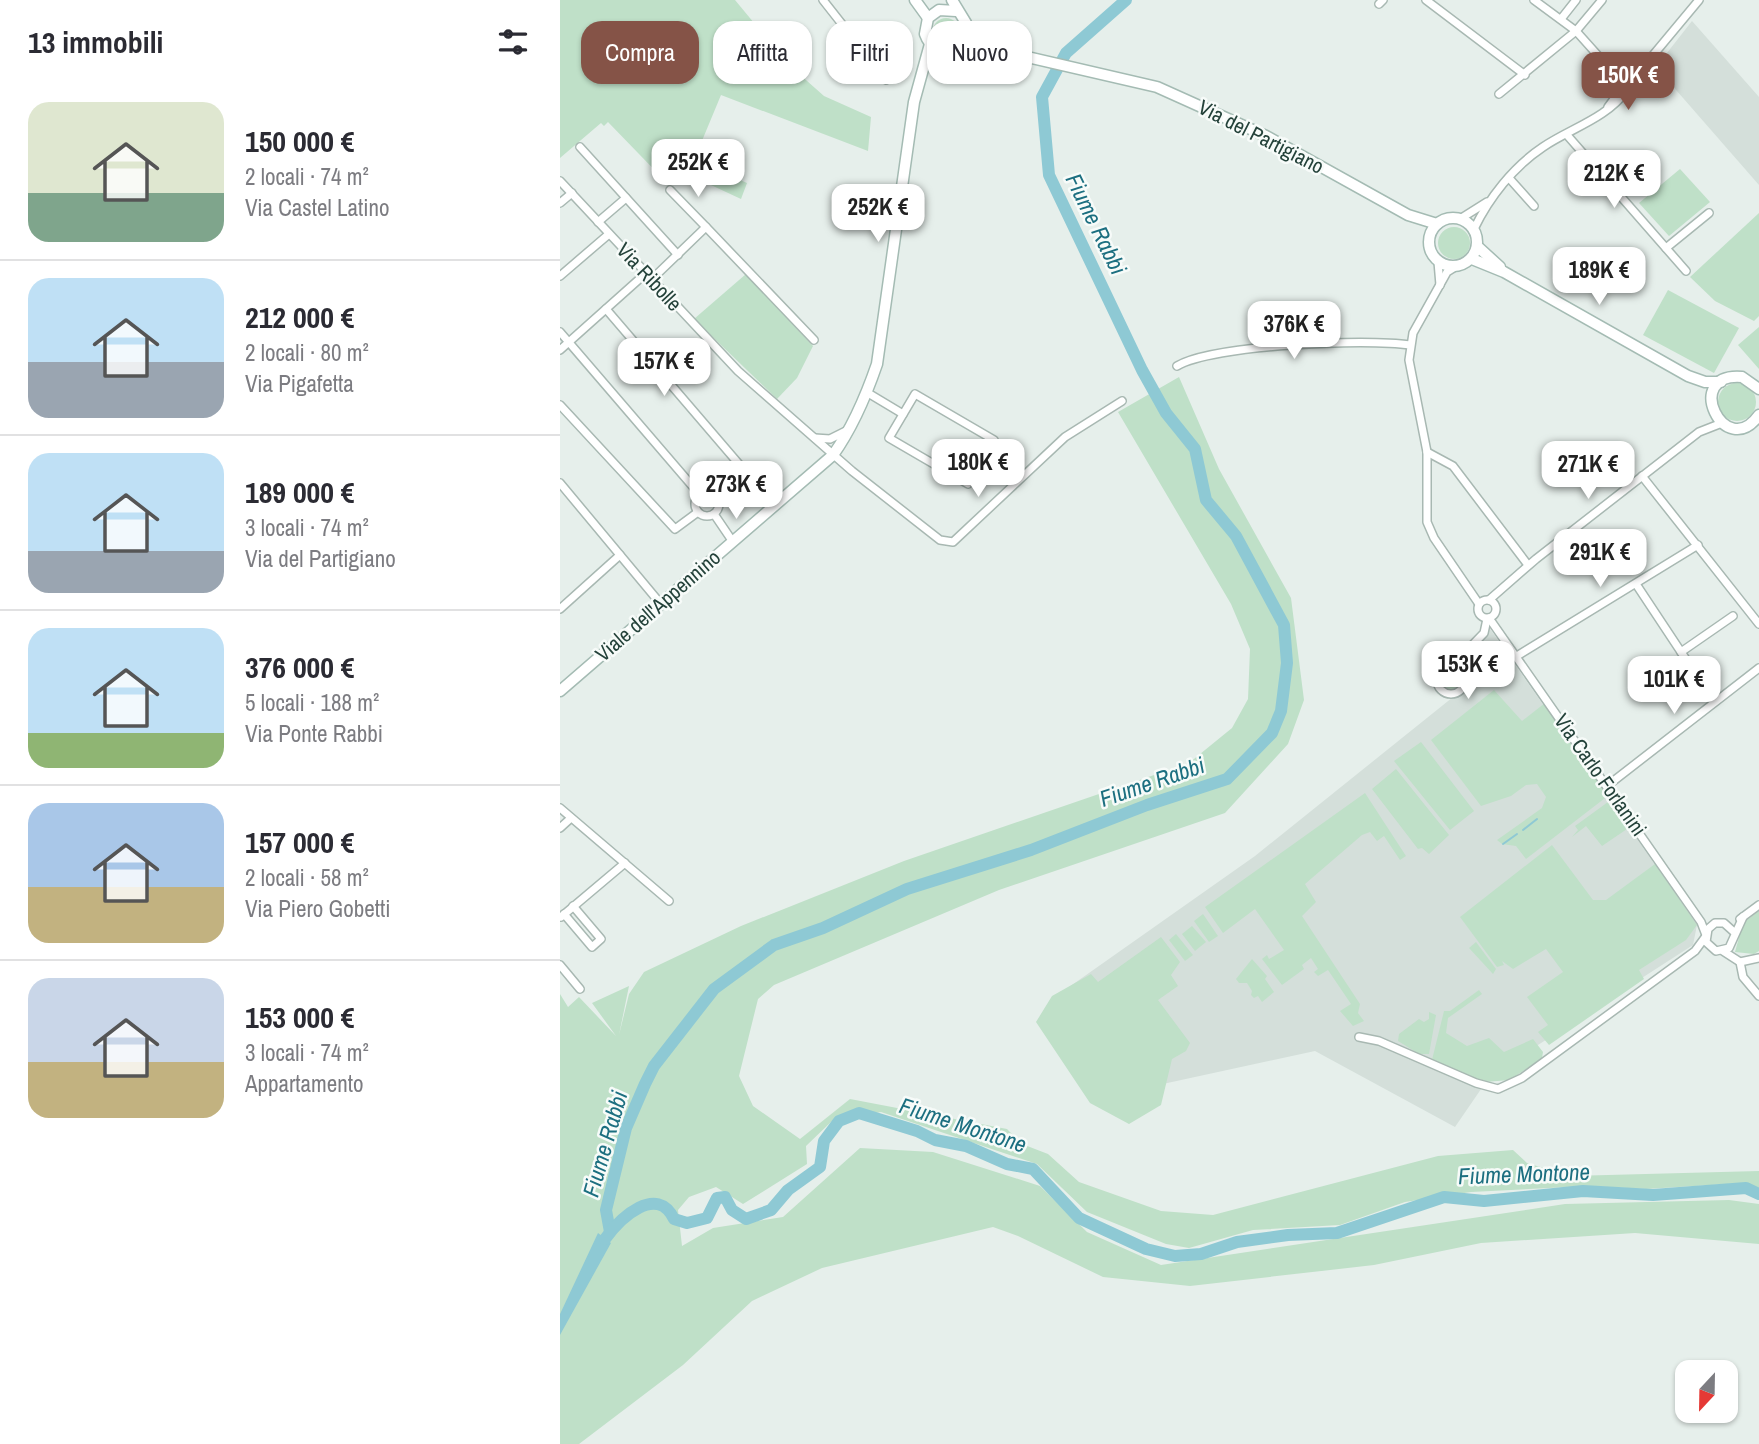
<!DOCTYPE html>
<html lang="it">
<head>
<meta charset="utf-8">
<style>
  body { margin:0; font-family:"Archivo Narrow",sans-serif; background:#f2f2f3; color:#2b2b33; height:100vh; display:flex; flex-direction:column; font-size:26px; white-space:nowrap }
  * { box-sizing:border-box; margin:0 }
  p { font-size:23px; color:#7c7c81 }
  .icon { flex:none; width:38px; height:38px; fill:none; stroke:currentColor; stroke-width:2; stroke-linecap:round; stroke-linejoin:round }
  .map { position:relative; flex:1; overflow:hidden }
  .sheet { display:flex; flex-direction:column; background:#fff; width:560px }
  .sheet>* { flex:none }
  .banner { position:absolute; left:21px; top:21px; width:665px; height:63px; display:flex; gap:14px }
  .needle { width:46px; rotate:202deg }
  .fabs { position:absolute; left:1115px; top:1360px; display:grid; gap:14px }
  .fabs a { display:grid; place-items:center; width:63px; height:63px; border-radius:14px; background:#fff; box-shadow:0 2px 5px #0004; font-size:35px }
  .price { position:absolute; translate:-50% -60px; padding:0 16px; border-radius:14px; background:#fff; color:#222; font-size:23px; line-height:46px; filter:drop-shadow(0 2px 4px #0008) }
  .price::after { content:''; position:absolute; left:50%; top:42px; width:21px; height:16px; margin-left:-10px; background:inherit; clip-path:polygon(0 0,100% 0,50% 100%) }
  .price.on { background:#855347; color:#fff }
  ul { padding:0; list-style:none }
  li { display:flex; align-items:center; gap:21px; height:175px; padding:0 28px }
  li+li { border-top:2px solid #e1e1e2 }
  li span { display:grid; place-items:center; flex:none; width:196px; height:140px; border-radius:21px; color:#555 }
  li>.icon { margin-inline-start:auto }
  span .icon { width:84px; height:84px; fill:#fffc; stroke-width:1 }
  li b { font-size:30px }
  h2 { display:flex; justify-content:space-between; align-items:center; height:84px; padding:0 28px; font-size:30px }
  .chip { padding:0 24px; border-radius:21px; background:#fff; box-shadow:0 2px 5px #0004; font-size:24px; line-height:63px }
  .chip.on { background:#855347; color:#fff }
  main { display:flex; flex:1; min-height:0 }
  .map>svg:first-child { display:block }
</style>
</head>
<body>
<main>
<section class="sheet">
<h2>13 immobili<svg class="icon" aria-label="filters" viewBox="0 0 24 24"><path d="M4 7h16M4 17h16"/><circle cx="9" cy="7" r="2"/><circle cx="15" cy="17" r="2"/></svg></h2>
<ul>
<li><span style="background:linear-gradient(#dfe7d0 65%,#7fa58c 0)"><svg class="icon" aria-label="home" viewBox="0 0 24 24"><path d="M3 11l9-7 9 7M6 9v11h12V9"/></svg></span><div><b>150 000 €</b><p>2 locali · 74 m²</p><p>Via Castel Latino</p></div></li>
<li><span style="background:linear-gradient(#bfe0f5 60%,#9aa5b1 0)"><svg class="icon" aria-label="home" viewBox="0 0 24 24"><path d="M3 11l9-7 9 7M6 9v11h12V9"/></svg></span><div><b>212 000 €</b><p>2 locali · 80 m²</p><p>Via Pigafetta</p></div></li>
<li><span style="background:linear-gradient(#bfe0f5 70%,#9aa5b1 0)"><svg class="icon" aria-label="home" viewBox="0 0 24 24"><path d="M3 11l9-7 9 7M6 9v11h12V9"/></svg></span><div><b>189 000 €</b><p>3 locali · 74 m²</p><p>Via del Partigiano</p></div></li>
<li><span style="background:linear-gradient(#bfe0f5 75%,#8fb573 0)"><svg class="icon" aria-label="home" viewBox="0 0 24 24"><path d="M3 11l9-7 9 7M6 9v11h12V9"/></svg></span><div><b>376 000 €</b><p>5 locali · 188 m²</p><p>Via Ponte Rabbi</p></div></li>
<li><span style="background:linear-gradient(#a9c7e8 60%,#c2b280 0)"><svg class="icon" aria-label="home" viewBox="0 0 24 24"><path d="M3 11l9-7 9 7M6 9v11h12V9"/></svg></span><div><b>157 000 €</b><p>2 locali · 58 m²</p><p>Via Piero Gobetti</p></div></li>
<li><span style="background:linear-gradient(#c9d6e8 60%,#c2b280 0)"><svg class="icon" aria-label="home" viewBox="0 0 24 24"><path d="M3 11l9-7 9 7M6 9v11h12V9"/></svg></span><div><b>153 000 €</b><p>3 locali · 74 m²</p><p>Appartamento</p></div></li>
</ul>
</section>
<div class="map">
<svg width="1199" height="1444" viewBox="0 0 1199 1444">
  <rect width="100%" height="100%" fill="#e6efeb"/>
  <g fill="#d4dfda">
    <polygon points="1132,21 1199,97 1199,185 1096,67"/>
    <polygon points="926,623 1137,925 1133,945 930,1076 895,1127 755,1051 589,1087 502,992 695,856 913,681 911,659"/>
  </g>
  <g fill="#bfe0c8">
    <polygon points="0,0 175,0 229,65 264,96 311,117 308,151 161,95 134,160 187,183 181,199 123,172 109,185 48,122 44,126 41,123 0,158"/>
    <circle cx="386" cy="31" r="13"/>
    <polygon points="1120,169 1150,202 1109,236 1079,203"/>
    <polygon points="1199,213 1199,316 1194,321 1155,301 1130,277"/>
    <circle cx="894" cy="243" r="16"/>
    <polygon points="186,274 253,346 237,378 217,399 134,319"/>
    <polygon points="1108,290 1179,328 1154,373 1083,335"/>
    <polygon points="1199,327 1199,369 1178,345"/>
    <polygon points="619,377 659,469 731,598 744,700 728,744 665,813 439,890 214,985 198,999 179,1076 193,1106 240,1139 290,1099 447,1129 462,1144 488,1154 519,1182 601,1211 653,1215 878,1156 953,1150 967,1163 1010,1176 1199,1171 1199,1189 1184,1183 1086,1189 1029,1186 911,1192 845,1202 780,1225 693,1230 629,1248 606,1244 527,1212 477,1164 321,1112 272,1121 246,1146 247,1164 183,1204 156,1187 129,1197 118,1210 122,1246 153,1228 223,1217 300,1148 373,1152 480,1186 527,1232 601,1265 1005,1204 1169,1200 1199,1204 1199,1244 1075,1233 921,1243 814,1265 630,1286 543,1277 458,1236 433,1227 262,1268 192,1301 123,1365 19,1444 0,1444 0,994 8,1007 19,997 56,1036 32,1003 69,986 59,1035 69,994 84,972 181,926 344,861 629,763 672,728 688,699 690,649 671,604 558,412"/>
    <circle cx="1177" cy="402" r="19"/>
    <circle cx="891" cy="681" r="8"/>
    <polygon points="934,690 962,721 985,703 1049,795 966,859 956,846 942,844 937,840 982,808 986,797 977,784 966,785 951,796 921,806 871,740"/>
    <polygon points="861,742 914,811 890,830 834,761"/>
    <polygon points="836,769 889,835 869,854 862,848 858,849 812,789"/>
    <polygon points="805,793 846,856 840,860 824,836 817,841 810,832 802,835 745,884 756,902 742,916 800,1004 798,1013 804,1021 793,1026 780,1011 791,1004 768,970 758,976 754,972 758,969 751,958 742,965 744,969 722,985 702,959 707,955 709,959 724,950 695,909 663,933 645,907"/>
    <polygon points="1048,802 1067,829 1042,846 1026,826 1012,837 1018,830 1015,826"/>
    <polygon points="992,845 1033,900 1046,900 1095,864 1137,925 1126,940 1079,970 1084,979 989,1045 978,1032 988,1025 967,997 1003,972 986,949 953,969 942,961 944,965 937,967 900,917"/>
    <polygon points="1199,911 1199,951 1194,954 1175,952 1183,923"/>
    <polygon points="643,914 658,936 649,942 634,921"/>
    <polygon points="632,926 646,942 635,951 622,934"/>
    <polygon points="616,934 633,955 625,961 609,940"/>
    <polygon points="601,937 620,962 611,975 618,986 598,1000 630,1043 626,1051 612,1059 601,1105 569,1124 530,1103 476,1022 492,996 531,974 538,982"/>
    <polygon points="916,942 936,969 933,974 909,948"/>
    <polygon points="692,959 707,976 705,979 714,992 702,1002 698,996 694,998 691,995 692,991 687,983 679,983 676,979"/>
    <polygon points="919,990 922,994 888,1018 886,1033 907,1046 929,1038 944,1052 973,1039 983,1052 982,1058 950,1080 925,1082 872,1060 884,1011 890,1011"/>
    <polygon points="869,1012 876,1015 869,1054 859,1054 838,1041 839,1034 859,1019 864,1022 869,1019"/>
  </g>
  <polygon fill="#8ec9d4" points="38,1233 51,1243 0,1335 0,1314"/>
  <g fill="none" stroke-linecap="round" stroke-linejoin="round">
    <g stroke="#8ec9d4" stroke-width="2">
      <polyline points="963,830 977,819"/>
      <polyline points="943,844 957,834"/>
    </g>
    <g stroke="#8ec9d4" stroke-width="12">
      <polyline points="50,1232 46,1210 66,1128 85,1084 94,1066 154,989 214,945 263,928 347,889 471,850 587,805 667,779 712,733 721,711 727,663 724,625 676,536 646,500 635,449 606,413 582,370 489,175 482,97 506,53 566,0"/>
      <path d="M45 1239C61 1217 97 1184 114 1219L127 1223 147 1218 157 1198 165 1197 172 1210 186 1219 211 1210 228 1190 260 1167 264 1141 279 1121 299 1113 357 1131 375 1140 406 1146 447 1164 473 1169 519 1218 586 1249 615 1256 641 1254 677 1242 728 1235 777 1233 884 1197 924 1201 1023 1191 1093 1195 1186 1188 1199 1194"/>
    </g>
    <g stroke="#a8b8b2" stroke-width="10">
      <g id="street">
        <polyline points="263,0 326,80"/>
        <polyline points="866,0 965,75"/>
        <polyline points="974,0 1016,31 1059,79"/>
        <polyline points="819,4 823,0"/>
        <polyline points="1001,19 1016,0"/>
        <circle cx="1067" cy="82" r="8"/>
        <polyline points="1074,78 1139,0"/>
        <polyline points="939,94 1016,31 1042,0"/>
        <polyline points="1048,107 1062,88"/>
        <polyline points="1007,135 1126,271"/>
        <polyline points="20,147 118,255"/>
        <polyline points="949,178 974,206"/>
        <polyline points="0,181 178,371 292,471 380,540 393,542 505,437 562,401"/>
        <polyline points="110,190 146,227"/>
        <polyline points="0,203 12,193"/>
        <polyline points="900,219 927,202"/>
        <polyline points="38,222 66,198"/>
        <path d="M914 229C929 198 953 167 983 147 1011 128 1046 119 1067 90"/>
        <polyline points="1106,248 1149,213"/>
        <polyline points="878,262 880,285"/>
        <polyline points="895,267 887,272 853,333 849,360 867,452 867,522 874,538 919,604"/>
        <polyline points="0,276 49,234"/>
        <polyline points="91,280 146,227 254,340"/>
        <polyline points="46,309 184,470 156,496"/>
        <polyline points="0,332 140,495"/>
        <polyline points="0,350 85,274"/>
        <path d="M617 366C652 345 807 338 850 345"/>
        <polyline points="308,393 343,414"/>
        <polygon points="355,394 434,440 408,484 329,438"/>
        <polyline points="0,405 115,529 138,512"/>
        <polyline points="255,438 270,439 286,431"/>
        <polyline points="867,452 893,466 968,565"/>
        <polyline points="1082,476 1199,624"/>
        <polyline points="0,483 100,603"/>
        <circle cx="147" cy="504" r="12"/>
        <polyline points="154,514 173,542"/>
        <polyline points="1076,584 1127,661"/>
        <circle cx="927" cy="609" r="9"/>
        <polyline points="929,600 976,559 1139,432 1162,423"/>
        <polyline points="0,609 60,555"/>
        <polyline points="929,618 1141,922 1146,935"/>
        <polyline points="1121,652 1173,616"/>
        <polyline points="957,656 1138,545"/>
        <polyline points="893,665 924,633 927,619"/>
        <circle cx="891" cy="680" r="14"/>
        <polyline points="1047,786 1199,668"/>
        <polyline points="0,808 109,901"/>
        <polyline points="0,828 11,818"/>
        <polyline points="4,914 32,947 41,939 13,906"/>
        <polyline points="1,917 65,863"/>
        <polyline points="1180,919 1199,905"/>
        <polyline points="1174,932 1164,923 1155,923 1148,929 1146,942 1156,951 1169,948 1183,917"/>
        <polyline points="1163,951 1180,962 1199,958"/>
        <polyline points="1180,962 1183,977 1199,996"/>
        <polyline points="0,965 20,989"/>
        <polyline points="799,1037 819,1041 916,1083 938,1089 962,1078 1135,951 1146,936"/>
      </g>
    </g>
    <g stroke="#a4bbb3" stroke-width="13">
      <g id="secondary">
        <polyline points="355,0 368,18"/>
        <path d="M392 0 406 23V35L394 49C380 53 370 48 365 34L368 18 379 10 396 11"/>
        <polyline points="399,46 424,47 597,87 706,136 848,215 877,224"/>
        <circle cx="893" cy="242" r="24"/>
        <polyline points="917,246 940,267"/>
        <polyline points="912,259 944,272 1128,376 1145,382 1161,382"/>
        <path d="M1199 389 1182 377C1121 372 1165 463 1199 415"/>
        <path d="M0 691 273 455C293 427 306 396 317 364L354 102 370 44"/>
      </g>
    </g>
    <use href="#street" stroke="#fff" stroke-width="7"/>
    <use href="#secondary" stroke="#fff" stroke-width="10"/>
  </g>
  <g text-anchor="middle" stroke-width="5" stroke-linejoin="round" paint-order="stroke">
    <g font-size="21" fill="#24423a" stroke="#f7fbf9">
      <text transform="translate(701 137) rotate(27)" y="7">Via del Partigiano</text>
      <text transform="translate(89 277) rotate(47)" y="7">Via Ribolle</text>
      <text transform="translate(98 606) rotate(-41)" y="7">Viale dell'Appennino</text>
      <text transform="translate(1040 775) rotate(55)" y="7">Via Carlo Forlanini</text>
    </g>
    <g font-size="23" font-style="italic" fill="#1c6f80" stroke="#f7fbf9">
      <text transform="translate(536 224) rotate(64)" y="8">Fiume Rabbi</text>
      <text transform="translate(592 782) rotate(-19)" y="8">Fiume Rabbi</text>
      <text transform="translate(403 1125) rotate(18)" y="8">Fiume Montone</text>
      <text transform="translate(45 1144) rotate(-74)" y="8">Fiume Rabbi</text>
      <text transform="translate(964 1174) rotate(-2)" y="8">Fiume Montone</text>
    </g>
  </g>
</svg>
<div class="fabs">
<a><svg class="needle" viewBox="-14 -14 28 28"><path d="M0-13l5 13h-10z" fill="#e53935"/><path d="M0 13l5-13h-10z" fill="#7c7c81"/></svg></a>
</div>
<b class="price on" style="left:1068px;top:112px">150K €</b>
<b class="price" style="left:138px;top:199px">252K €</b>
<b class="price" style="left:1054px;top:210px">212K €</b>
<b class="price" style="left:318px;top:244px">252K €</b>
<b class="price" style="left:1039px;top:307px">189K €</b>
<b class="price" style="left:734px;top:361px">376K €</b>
<b class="price" style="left:104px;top:398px">157K €</b>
<b class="price" style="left:418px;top:499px">180K €</b>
<b class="price" style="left:1028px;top:501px">271K €</b>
<b class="price" style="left:176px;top:521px">273K €</b>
<b class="price" style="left:1040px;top:589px">291K €</b>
<b class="price" style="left:908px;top:701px">153K €</b>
<b class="price" style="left:1114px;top:716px">101K €</b>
<div class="banner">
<a class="chip on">Compra</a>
<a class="chip">Affitta</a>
<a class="chip">Filtri</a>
<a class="chip">Nuovo</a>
</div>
</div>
</main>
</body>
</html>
